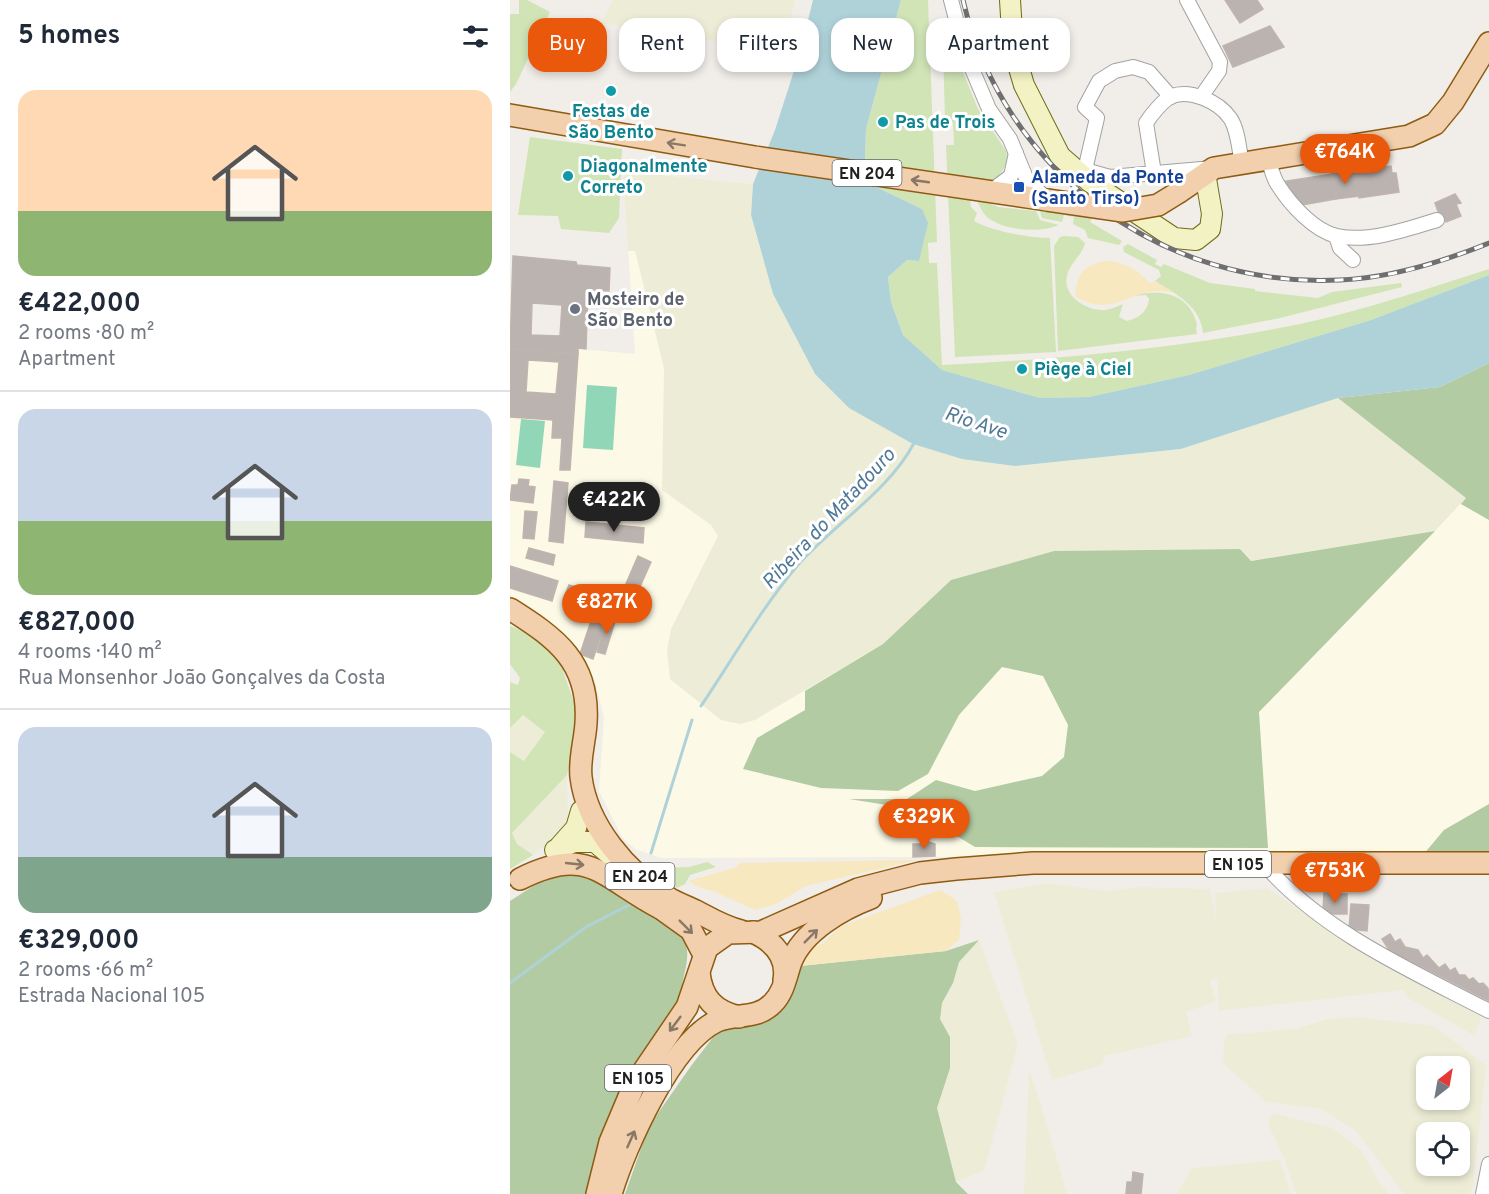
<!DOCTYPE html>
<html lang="en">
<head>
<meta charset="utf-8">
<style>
  body { margin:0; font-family:Overpass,sans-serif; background:#f6f6f7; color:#1f2937; height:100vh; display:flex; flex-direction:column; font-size:22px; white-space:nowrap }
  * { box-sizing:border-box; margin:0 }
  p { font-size:20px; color:#747a83 }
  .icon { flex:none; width:33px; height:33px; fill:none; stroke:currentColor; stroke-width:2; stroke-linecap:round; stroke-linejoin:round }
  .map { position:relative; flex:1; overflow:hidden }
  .details { display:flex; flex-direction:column; background:#fff; width:510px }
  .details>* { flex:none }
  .hud { position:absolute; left:18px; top:18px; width:570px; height:54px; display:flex; gap:12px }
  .needle { width:39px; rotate:31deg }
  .controls { position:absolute; left:906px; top:1056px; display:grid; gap:12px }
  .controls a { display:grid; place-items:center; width:54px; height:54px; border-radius:12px; background:#fff; box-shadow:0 3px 9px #0003; font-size:30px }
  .price { position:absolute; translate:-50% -51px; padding:0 14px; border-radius:21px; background:#ea580c; color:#fff; font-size:20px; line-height:39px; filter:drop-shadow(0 2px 3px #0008) }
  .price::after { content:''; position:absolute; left:50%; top:36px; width:18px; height:14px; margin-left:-9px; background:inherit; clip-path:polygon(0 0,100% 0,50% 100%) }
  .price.on { background:#222; color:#fff }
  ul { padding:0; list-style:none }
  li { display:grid; align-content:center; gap:12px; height:318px; padding:0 18px }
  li+li { border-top:2px solid #e0e1e3 }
  li span { display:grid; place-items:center; height:186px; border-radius:18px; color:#555 }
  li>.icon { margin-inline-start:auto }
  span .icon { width:108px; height:108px; fill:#fffc; stroke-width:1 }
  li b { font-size:26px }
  h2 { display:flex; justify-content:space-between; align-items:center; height:72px; padding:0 18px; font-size:26px }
  .tag { padding:0 21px; border-radius:18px; background:#fff; box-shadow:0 3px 9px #0003; font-size:21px; line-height:54px }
  .tag.on { background:#ea580c; color:#fff }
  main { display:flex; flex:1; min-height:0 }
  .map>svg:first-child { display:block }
</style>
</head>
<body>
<main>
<section class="details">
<h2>5 homes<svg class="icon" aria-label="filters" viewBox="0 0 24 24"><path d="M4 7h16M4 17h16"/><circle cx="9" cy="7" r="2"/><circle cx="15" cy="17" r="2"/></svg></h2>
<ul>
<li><span style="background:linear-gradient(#ffd9b3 65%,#8fb573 0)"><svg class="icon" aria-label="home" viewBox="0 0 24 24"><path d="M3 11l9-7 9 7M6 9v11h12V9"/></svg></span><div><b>€422,000</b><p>2 rooms · 80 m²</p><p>Apartment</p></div></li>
<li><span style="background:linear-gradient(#c9d6e8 60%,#8fb573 0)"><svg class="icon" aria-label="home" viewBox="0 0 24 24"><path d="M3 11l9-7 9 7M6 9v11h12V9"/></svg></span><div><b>€827,000</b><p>4 rooms · 140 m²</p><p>Rua Monsenhor João Gonçalves da Costa</p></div></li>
<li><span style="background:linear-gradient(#c9d6e8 70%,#7fa58c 0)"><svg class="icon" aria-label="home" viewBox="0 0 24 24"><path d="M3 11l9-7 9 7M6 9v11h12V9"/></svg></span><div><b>€329,000</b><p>2 rooms · 66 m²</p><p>Estrada Nacional 105</p></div></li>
</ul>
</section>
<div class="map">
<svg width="979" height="1194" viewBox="0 0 979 1194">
  <rect width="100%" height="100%" fill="#f1eee9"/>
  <polygon fill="#fcfae7" points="113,171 243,184 241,215 339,408 828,398 951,504 979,520 979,804 934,830 913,855 151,858 125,849 112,837 89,791 94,717 86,686 75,662 52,631 0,595 0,349 69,354 69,349 125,354"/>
  <g fill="#ededd7" fill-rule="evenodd">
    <polygon points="103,0 285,0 272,52 91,23"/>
    <polygon points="113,171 243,184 241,215 263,294 305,374 505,466 671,449 828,398 956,498 925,531 740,561 730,549 544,551 441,580 373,644 245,720 230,724 211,720 160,679 157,650 161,629 208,536 201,525 152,490 154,368 125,251 118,251"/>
    <polygon points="13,715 35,732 14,761 0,752 0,728"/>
    <polygon points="57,775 58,826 23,855 7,844 1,833"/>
    <polygon points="537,883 598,891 629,887 700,889 706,923 705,893 758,888 855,955 972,1014 965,1036 898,998 893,990 709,1011 707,978 700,981 706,1001 676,1012 682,1036 595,1056 592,1065 542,1080 484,892"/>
    <polygon points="469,940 508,1044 474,1171 446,1182 427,1108 440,1068 440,1037 430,1019 432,1003 443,983 449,962"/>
    <path d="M848 1017 924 1026 976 1065 963 1185 960 1194H894L846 1131 811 1109 756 1102 713 1063 714 1042 718 1034 754 1032 788 1028 818 1019ZM916 1066H950V1100H916ZM916 1132H950V1166H916Z"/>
    <polygon points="519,1070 530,1102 557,1194 514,1194"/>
    <polygon points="762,1113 823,1128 852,1151 871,1185 881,1194 786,1194 774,1158 758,1124"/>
    <polygon points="770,1160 781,1194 667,1194 682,1168"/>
  </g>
  <g fill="#d0e4b6">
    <polygon points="9,0 17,0 40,12 6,84 0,92 0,14 9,14"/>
    <path d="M391 0H418L427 242 418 243 419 263H427L432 365C554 359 671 348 790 324 854 310 917 289 979 269V275L861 320 679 375 579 397 530 398 432 370 393 335 381 302 378 277 397 260 409 261 412 209 362 185 355 158 356 129Z"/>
    <path d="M433 45 436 56 446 55 468 109 496 151C502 174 475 185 460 198L461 207 467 213 464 221C482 231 518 238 540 238L546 352 445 357 436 145H444L443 122 435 121Z"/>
    <polygon points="20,137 112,149 109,218 99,233 51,229 48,216 8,215"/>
    <path d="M465 197 488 207 526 211 530 220 549 225C530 233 496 231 478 218 472 213 469 204 465 197Z"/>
    <polygon points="532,208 584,214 580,222 612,241 609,245 578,238 575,230 563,224 564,217 554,215 552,222 532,218 530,211"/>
    <path d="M554 236 568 237 575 243C572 256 560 262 557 276 552 296 577 311 595 310 601 309 608 306 613 304L609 317 617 321C628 318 638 312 639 299L636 295 623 296C648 289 677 292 686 321 688 327 685 327 687 334L548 351 544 246 550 237Z"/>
    <path d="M618 244 647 260 645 264 651 267 654 264 700 283 745 289V291L808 298 822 292 891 283 892 287 770 318 693 333C690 306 668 295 645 281L651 276 649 270 614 252 613 247Z"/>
    <polygon points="0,626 27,637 51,665 69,717 57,775 2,833 7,844 23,855 0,869 0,752 14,761 35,732 13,715 0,728 0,682 8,685 10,678 0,664"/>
    <polygon points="197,862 206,867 180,875 175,884 167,888 145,876 149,868 179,867"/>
  </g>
  <g fill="#b2cba3">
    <polygon points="979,363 979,520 951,504 956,498 828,398 930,387"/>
    <polygon points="925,531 749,712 758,848 465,847 402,809 339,799 397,799 426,780 465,791 532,776 554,757 558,725 533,676 492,667 449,715 418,774 388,791 311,788 233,769 247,738 295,710 295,691 373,644 441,580 544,551 730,549 741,561"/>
    <polygon points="979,804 979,853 913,855 934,830"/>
    <path d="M54 874 81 878 91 883 169 933C187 952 170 976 171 998L83 1194H0V901L31 881Z"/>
    <polygon points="469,940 449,962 443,983 432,1003 430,1019 440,1037 440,1068 427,1108 446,1182 458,1194 115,1194 139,1126 181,1066 204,1036 220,1027 290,966 436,951"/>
  </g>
  <g fill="#f7e8c0">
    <path d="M593 261C611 261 627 268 639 283L645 281 664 293C623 282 605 322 565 296 568 274 571 268 593 261Z"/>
    <polygon points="408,860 296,886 266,904 245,910 203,891 193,889 178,881 227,867 229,863"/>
    <polygon points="430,890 447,901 451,918 449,940 436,951 290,966 301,948 312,944 331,926"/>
  </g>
  <g fill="#91d6b6">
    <polygon points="77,385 107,387 103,450 73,448"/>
    <polygon points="11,419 35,421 30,468 6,465"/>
  </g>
  <polygon fill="#afd2d9" points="303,0 391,0 356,129 355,158 362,185 412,209 418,223 409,261 397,260 378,277 381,302 393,335 432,370 530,398 579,397 679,375 861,320 979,275 979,363 930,387 828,398 671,449 505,466 452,459 403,444 339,408 305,374 263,294 241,215 243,184 265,130 290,52"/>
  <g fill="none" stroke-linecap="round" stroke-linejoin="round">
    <g stroke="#afd2d9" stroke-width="3">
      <path d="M191 706C222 660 251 609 287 566 322 526 380 490 404 443"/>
      <polyline points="141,853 182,720"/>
      <polyline points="0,983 76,927 119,905"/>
    </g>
  </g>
  <g fill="#bab3af" stroke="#c1b4ad" stroke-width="1.5" fill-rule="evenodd">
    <polygon points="715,0 747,0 753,9 730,23"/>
    <polygon points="760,26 774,47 723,67 713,46"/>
    <polygon points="881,166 882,173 886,173 889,192 849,198 843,170"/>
    <polygon points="843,170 849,196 826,199 822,174"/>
    <polygon points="822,174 826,199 787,206 770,182"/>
    <polygon points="945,194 951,203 946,204 951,216 936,222 933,215 930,217 925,203"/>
    <path d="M3 256 66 262 67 265 100 268 99 291 78 290 76 349 68 348V354L0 349ZM22 303 52 305 50 336 21 335Z"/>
    <path d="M0 349 68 354 60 470H50L52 438H42L43 420 0 417ZM18 360 49 362 46 394 16 392Z"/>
    <polygon points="9,479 19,480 18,486 25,487 23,503 0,500 2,485 8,485"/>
    <polygon points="44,481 58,483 53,543 39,541"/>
    <polygon points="15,511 27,512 24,539 13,538"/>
    <polygon points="76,522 134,528 133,543 75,537"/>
    <polygon points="19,548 45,555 43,565 16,558"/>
    <polygon points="128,556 141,562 128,591 115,586"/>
    <polygon points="0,566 48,581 42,601 0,588"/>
    <polygon points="59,585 88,594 85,605 55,595"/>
    <polygon points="87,603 100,608 83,659 70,654"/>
    <polygon points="98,615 106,618 95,654 87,652"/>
    <polygon points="413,840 425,844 425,856 403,857 403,844 413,844"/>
    <polygon points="814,893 837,894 837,914 820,914 813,910"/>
    <polygon points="841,904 859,905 857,931 839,929"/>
    <polygon points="880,934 885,942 890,939 895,947 908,950 913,958 917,955 929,968 935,964 940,971 945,968 949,975 955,975 959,980 963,978 969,984 973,983 978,988 979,1001 879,950 872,939"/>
    <polygon points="623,1172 633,1174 631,1194 616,1194 617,1182 622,1182"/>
  </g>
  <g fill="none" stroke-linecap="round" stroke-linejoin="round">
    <g stroke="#a2a2a2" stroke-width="16">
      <g id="street">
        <polyline points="441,0 454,50 479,109 500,139 516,178 537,200"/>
        <polyline points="677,0 710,62 709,71 691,97"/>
        <path d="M758 159C761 167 763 178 768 185 780 204 804 231 827 236 858 243 898 229 927 220"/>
        <polyline points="568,168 600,177 703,168"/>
        <polyline points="575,170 587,118 575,107 589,81 605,71 623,67 639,72 661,97"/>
        <path d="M644 173 636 123C641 115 653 100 662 96 681 89 709 102 720 118 728 129 729 150 732 163"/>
        <polyline points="481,191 501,176 506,153"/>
        <polyline points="826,236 830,248 843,260"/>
        <path d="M754 864C813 932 900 970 979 1011"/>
        <polyline points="973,1194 979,1164"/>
      </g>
    </g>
    <g stroke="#6c6f12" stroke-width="22">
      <g id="secondary">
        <polyline points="500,0 503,48 514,85 550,156 580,182 664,238 686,240 700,229 702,214 695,173"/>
        <polyline points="50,846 66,828 71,811"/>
        <polyline points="45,850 64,842 85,842 106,860"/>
      </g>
    </g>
    <g stroke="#8e5b11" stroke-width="24">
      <g id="primary">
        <polyline points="0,115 245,157 537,200"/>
        <polyline points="669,192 704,168 899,136 925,124 943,102 979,43"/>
        <path d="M0 609C46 638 80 662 76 723 75 741 69 759 71 777 77 826 117 872 157 897 166 903 176 906 186 911 201 919 214 927 231 931"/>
        <path d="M10 879C79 844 91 877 150 908"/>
        <polyline points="142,902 181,930 194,955"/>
        <path d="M243 932C263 941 278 957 274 980"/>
        <path d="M189 973C192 998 204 1011 229 1017"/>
        <polyline points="87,1194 100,1142 124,1085 177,1007 197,948 218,933 251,932 348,889 410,873 446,869 523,863 979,863"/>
        <path d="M101 1194C115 1147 161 1043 207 1021 226 1013 247 1020 263 1003 274 992 276 976 281 962 293 931 332 909 361 898"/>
      </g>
    </g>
    <use href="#street" stroke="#fff" stroke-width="14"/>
    <use href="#secondary" stroke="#f3f2c4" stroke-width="20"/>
    <use href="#primary" stroke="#f2cfad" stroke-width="21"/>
    <g stroke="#6f6f6f" stroke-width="5">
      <path id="rail" d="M453 0C493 172 654 289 830 280 881 278 932 262 979 243"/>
    </g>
    <use href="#rail" stroke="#fff" stroke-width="3" stroke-dasharray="9" stroke-linecap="butt"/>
    <g stroke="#8e5b11" stroke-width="24" stroke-linecap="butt">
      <polyline id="primary-bridge" points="537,200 613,211 648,205 669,192"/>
    </g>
    <use href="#primary-bridge" stroke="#f2cfad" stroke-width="21"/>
  </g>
  <defs><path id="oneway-shaft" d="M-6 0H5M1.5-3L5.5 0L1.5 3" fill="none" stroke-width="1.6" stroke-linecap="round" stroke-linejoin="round" transform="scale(1.5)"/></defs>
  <g stroke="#8a7867">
    <use href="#oneway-shaft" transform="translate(166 144) rotate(-171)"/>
    <use href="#oneway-shaft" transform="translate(410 181) rotate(-172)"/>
    <use href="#oneway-shaft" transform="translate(65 864) rotate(6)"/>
    <use href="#oneway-shaft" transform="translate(176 927) rotate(45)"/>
    <use href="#oneway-shaft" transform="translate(301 936) rotate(-45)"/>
    <use href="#oneway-shaft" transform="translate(165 1024) rotate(127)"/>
    <use href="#oneway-shaft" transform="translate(121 1139) rotate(-66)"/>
  </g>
  <g fill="#0f9aa8" stroke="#fff" stroke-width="2">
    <circle cx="101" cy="91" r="6"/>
    <circle cx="373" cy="122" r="6"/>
    <circle cx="58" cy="176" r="6"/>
    <circle cx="512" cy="369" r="6"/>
  </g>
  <rect fill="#1a4fb4" stroke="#fff" stroke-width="2" x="503" y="181" width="12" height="12" rx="3"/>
  <circle fill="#6b7280" stroke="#fff" stroke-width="2" cx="65" cy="309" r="6"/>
  <g text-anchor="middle" stroke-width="6" stroke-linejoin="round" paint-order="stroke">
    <g fill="#fff" stroke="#646464" stroke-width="1.5">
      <rect x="322.5" y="160" width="69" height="26" rx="4.5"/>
      <rect x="695" y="851" width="66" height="26" rx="4.5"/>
      <rect x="95.5" y="863" width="69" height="26" rx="4.5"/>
      <rect x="95" y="1065" width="66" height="26" rx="4.5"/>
    </g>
    <g font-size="16" font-weight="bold" fill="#212121">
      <text x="357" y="179">EN 204</text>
      <text x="728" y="870">EN 105</text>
      <text x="130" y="882">EN 204</text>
      <text x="128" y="1084">EN 105</text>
    </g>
    <g font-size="18" font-weight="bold" fill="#0d838f" stroke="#fff" text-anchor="start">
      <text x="101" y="117" text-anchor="middle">Festas de<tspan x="101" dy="21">São Bento</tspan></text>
      <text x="385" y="128">Pas de Trois</text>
      <text x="70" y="172">Diagonalmente<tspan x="70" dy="21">Correto</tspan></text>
      <text x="524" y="375">Piège à Ciel</text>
    </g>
    <g font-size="18" font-weight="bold" fill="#164399" stroke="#fff" text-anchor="start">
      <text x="521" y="183">Alameda da Ponte<tspan x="521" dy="21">(Santo Tirso)</tspan></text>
    </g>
    <g font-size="18" font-weight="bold" fill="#5b616d" stroke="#fff" text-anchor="start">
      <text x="77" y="305">Mosteiro de<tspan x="77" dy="21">São Bento</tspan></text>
    </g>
    <g font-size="20" font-style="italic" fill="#507998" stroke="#fff">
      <text transform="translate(466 422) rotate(18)" y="7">Rio Ave</text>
      <text transform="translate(318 518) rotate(-47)" y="7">Ribeira do Matadouro</text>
    </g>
  </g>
</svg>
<div class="controls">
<a><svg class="needle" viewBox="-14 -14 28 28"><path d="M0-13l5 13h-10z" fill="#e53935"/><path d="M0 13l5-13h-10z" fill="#747a83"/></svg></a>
<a><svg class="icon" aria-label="locate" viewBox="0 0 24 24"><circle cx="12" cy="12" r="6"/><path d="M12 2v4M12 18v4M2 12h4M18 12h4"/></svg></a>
</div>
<b class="price" style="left:835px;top:185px">€764K</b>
<b class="price on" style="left:104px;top:533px">€422K</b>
<b class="price" style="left:97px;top:635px">€827K</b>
<b class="price" style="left:414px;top:850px">€329K</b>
<b class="price" style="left:825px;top:904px">€753K</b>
<div class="hud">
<a class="tag on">Buy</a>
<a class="tag">Rent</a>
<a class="tag">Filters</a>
<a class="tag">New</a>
<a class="tag">Apartment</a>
</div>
</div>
</main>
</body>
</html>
